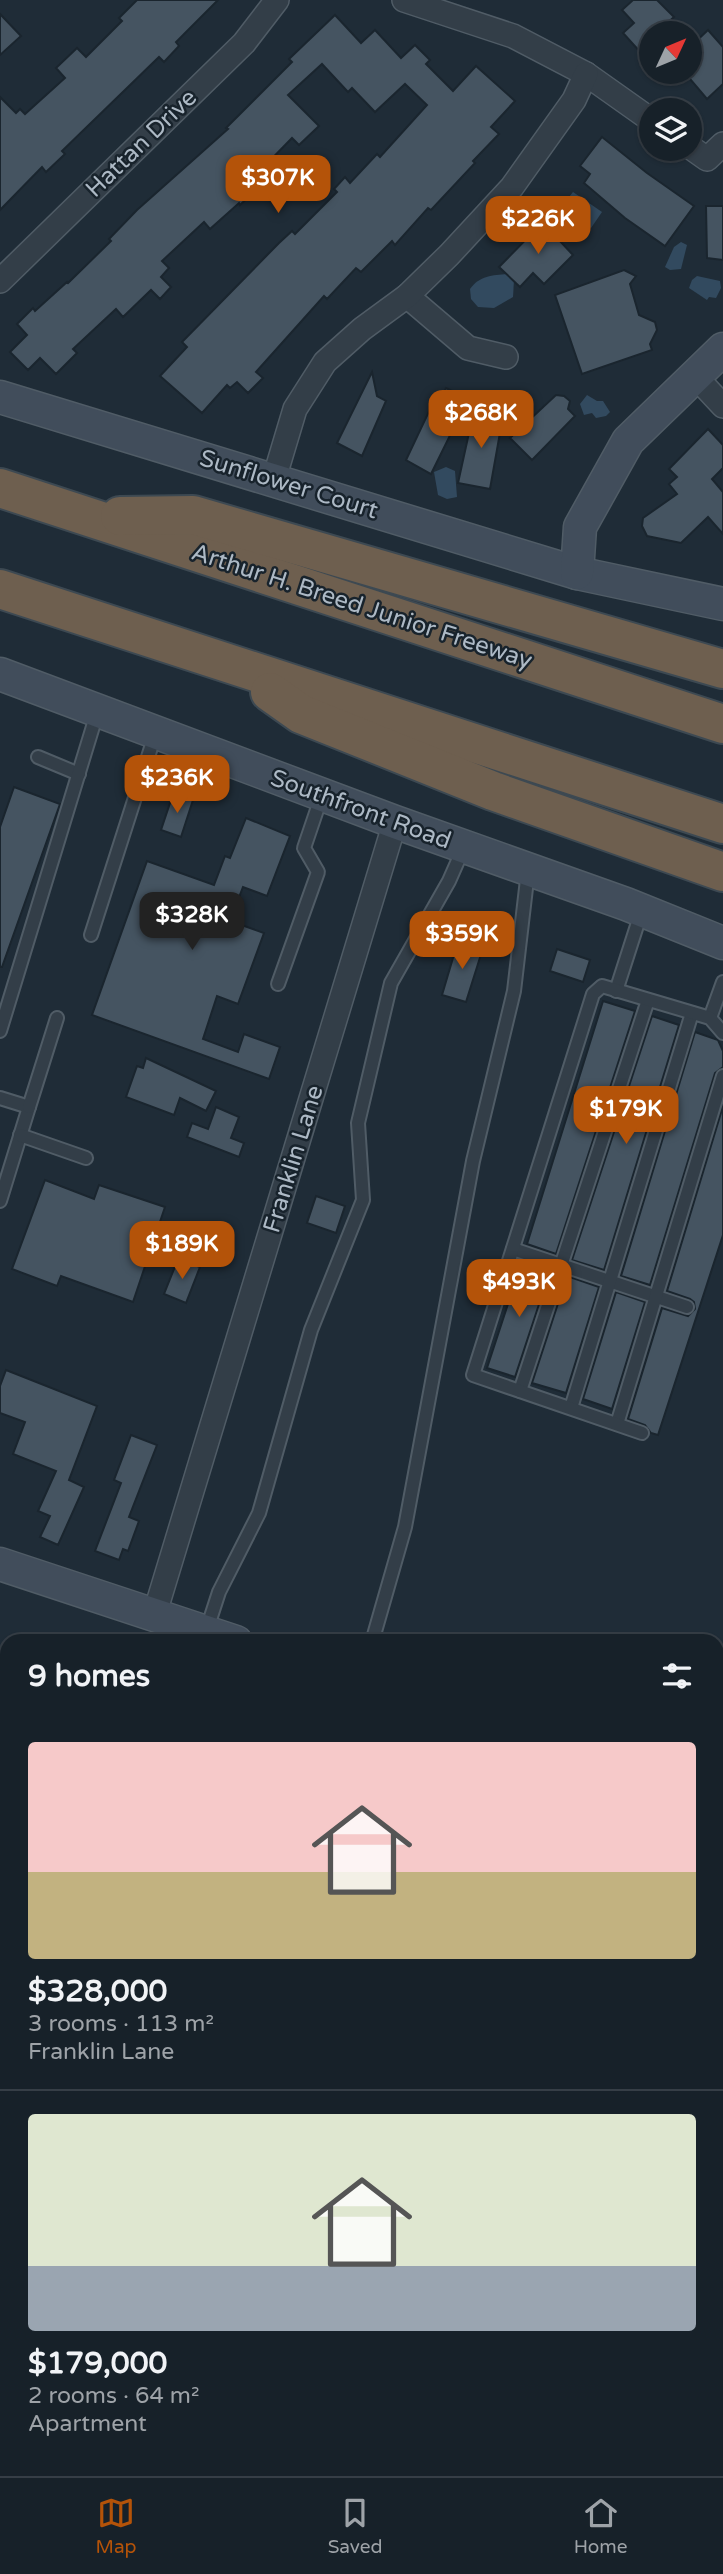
<!DOCTYPE html>
<html lang="en">
<head>
<meta charset="utf-8">
<style>
  body { margin:0; font-family:"Varela Round",sans-serif; background:#202931; color:#f1f3f6; height:100vh; display:flex; flex-direction:column; font-size:26px; white-space:nowrap }
  * { box-sizing:border-box; margin:0 }
  p { font-size:23px; color:#9ea3a8 }
  .icon { flex:none; width:38px; height:38px; fill:none; stroke:currentColor; stroke-width:2; stroke-linecap:round; stroke-linejoin:round }
  .map { position:relative; flex:1; overflow:hidden }
  .panel { position:absolute; left:0px; top:1634px; width:724px; height:842px; display:flex; flex-direction:column; background:#172129; border-radius:21px 21px 0 0; box-shadow:0 2px 5px #0004,0 0 0 2px #363e46 }
  .panel>* { flex:none }
  .needle { width:46px; rotate:46deg }
  .fabs { position:absolute; left:639px; top:21px; display:grid; gap:14px }
  .fabs a { display:grid; place-items:center; width:63px; height:63px; border-radius:50%; background:#172129; box-shadow:0 2px 5px #0004,0 0 0 2px #363e46; font-size:35px }
  .price { position:absolute; translate:-50% -60px; padding:0 16px; border-radius:14px; background:#b45309; color:#fff; font-size:23px; line-height:46px; filter:drop-shadow(0 2px 4px #0008) }
  .price::after { content:''; position:absolute; left:50%; top:42px; width:21px; height:16px; margin-left:-10px; background:inherit; clip-path:polygon(0 0,100% 0,50% 100%) }
  .price.selected { background:#222; color:#fff }
  ul { padding:0; list-style:none }
  li { display:grid; align-content:center; gap:14px; height:371px; padding:0 28px }
  li+li { border-top:2px solid #363e46 }
  li span { display:grid; place-items:center; height:217px; border-radius:7px; color:#555 }
  li>.icon { margin-inline-start:auto }
  span .icon { width:126px; height:126px; fill:#fffc; stroke-width:1 }
  li b { font-size:30px }
  h2 { display:flex; justify-content:space-between; align-items:center; height:84px; padding:0 28px; font-size:30px }
  .dock { display:flex; justify-content:space-around; align-items:center; height:98px; border-top:2px solid #363e46; background:#172129; font-size:19px; color:#9ea3a8 }
  .dock a { display:grid; justify-items:center; gap:4px }
  .dock .selected { color:#b45309 }
  .map>svg:first-child { display:block }
</style>
</head>
<body>
<div class="map">
<svg width="723" height="2476" viewBox="0 0 723 2476">
  <rect width="100%" height="100%" fill="#1f2c37"/>
  <g fill="#324a5f">
    <polygon points="573,192 602,212 591,228 562,206"/>
    <polygon points="681,242 687,245 681,269 670,270 665,267 674,247"/>
    <path d="M507 274 514 280 513 297 494 308 478 307 471 299 470 289C479 276 493 275 507 274Z"/>
    <polygon points="697,276 720,281 721,288 716,298 709,297 707,300 689,288 692,280"/>
    <polygon points="587,395 597,401 603,401 610,412 606,416 596,418 592,413 584,415 580,404"/>
    <polygon points="446,467 455,471 457,497 447,499 438,495 434,472"/>
  </g>
  <g fill="#455461" stroke="#1a252e" stroke-width="2">
    <polygon points="137,0 218,0 176,42 179,46 164,62 159,57 62,151 65,154 46,172 42,167 0,210 0,97 16,113 20,109 25,114 65,78 56,68 77,48 86,57 122,21 119,18"/>
    <polygon points="633,0 657,0 674,17 656,33 651,33 651,46 642,54 623,33 634,23 622,10"/>
    <polygon points="0,14 21,36 0,55"/>
    <polygon points="335,15 361,43 375,30 401,58 415,45 430,60 426,64 453,91 476,66 515,101 491,127 499,134 473,161 475,163 431,210 428,208 395,245 392,241 361,272 356,268 327,299 324,296 256,372 263,378 248,393 237,382 230,388 227,385 202,413 160,376 187,347 182,342 279,243 292,231 295,234 337,192 334,189 345,177 350,183 377,154 380,157 427,105 405,84 375,112 352,88 348,92 322,64 288,95 319,126 299,145 292,138 254,177 261,185 240,205 239,203 210,229 204,222 162,261 169,268 161,277 171,287 160,299 151,290 123,317 116,309 73,349 77,353 56,374 40,358 28,370 10,352 27,335 17,324 33,308 35,311 67,282 68,283 111,241 109,239 137,210 228,129 226,128 292,62 289,59"/>
    <polygon points="708,30 723,47 723,84 707,99 690,79 690,47"/>
    <polygon points="602,137 647,173 694,206 665,246 625,218 584,183 590,174 580,166"/>
    <polygon points="706,206 723,206 723,260 707,258"/>
    <polygon points="544,221 553,221 557,226 559,240 573,255 544,284 533,273 520,287 499,267"/>
    <polygon points="624,270 636,276 630,284 639,315 655,322 657,330 650,344 652,350 582,374 555,295"/>
    <polygon points="372,372 377,396 386,401 362,456 337,443"/>
    <polygon points="446,388 468,399 431,474 406,460 432,405 437,407"/>
    <polygon points="556,395 564,396 570,401 568,409 575,416 532,460 510,438"/>
    <polygon points="474,410 503,416 490,489 458,483"/>
    <polygon points="708,429 723,445 723,468 712,479 723,492 723,534 708,517 681,543 647,536 642,526 643,518 677,494 669,484 677,477 669,469"/>
    <polygon points="14,787 60,804 2,967 0,967 0,827"/>
    <polygon points="173,794 193,800 181,837 161,830"/>
    <polygon points="246,818 290,836 267,896 243,887 230,921 264,933 238,1004 217,996 203,1039 238,1052 244,1034 280,1047 269,1079 92,1015 147,861 214,885 225,856 230,858"/>
    <polygon points="458,941 483,948 466,1002 442,995"/>
    <polygon points="557,949 590,960 583,982 550,971"/>
    <polygon points="603,1001 635,1011 556,1254 527,1244"/>
    <polygon points="652,1016 679,1025 604,1270 572,1260"/>
    <polygon points="695,1032 718,1040 723,1051 723,1067 715,1073 650,1285 621,1276"/>
    <polygon points="146,1058 216,1091 206,1111 180,1098 174,1115 126,1097 137,1066 143,1068"/>
    <polygon points="723,1106 723,1235 658,1435 651,1433 645,1425 628,1419 662,1308 688,1316 695,1309 694,1302 690,1299 667,1291"/>
    <polygon points="216,1107 239,1117 231,1138 244,1143 239,1157 187,1137 192,1123 208,1129"/>
    <polygon points="45,1180 94,1199 99,1185 165,1207 133,1302 61,1276 57,1286 12,1269"/>
    <polygon points="316,1196 345,1206 336,1233 307,1223"/>
    <polygon points="178,1259 200,1267 186,1303 164,1294"/>
    <polygon points="522,1261 550,1271 515,1377 487,1368"/>
    <polygon points="567,1276 599,1287 566,1393 532,1383"/>
    <polygon points="616,1292 645,1302 612,1409 583,1399"/>
    <polygon points="6,1370 97,1406 69,1480 84,1487 58,1545 40,1537 50,1516 38,1511 56,1471 13,1454 25,1422 0,1413 0,1386"/>
    <polygon points="131,1435 157,1445 129,1517 139,1521 128,1551 123,1549 119,1560 95,1551 121,1483 114,1480"/>
  </g>
  <g fill="none" stroke-linecap="round" stroke-linejoin="round">
    <g stroke="#505c66" stroke-width="16">
      <g id="lane">
        <polyline points="38,757 79,774"/>
        <polyline points="91,935 156,732"/>
        <polyline points="278,984 318,872 304,848 322,795"/>
        <polyline points="616,991 642,910"/>
        <polyline points="710,1018 723,982"/>
        <polyline points="0,1031 98,710"/>
        <polyline points="0,1098 29,1107 0,1201"/>
        <polyline points="29,1107 57,1018"/>
        <polyline points="20,1135 86,1158"/>
        <polyline points="513,1249 687,1307"/>
        <polyline points="520,1391 648,1000"/>
        <polyline points="571,1408 692,1013"/>
        <polyline points="617,1424 723,1076"/>
        <polyline points="642,1433 473,1375 593,994 602,986 710,1018 723,1033"/>
        <polyline points="206,1632 219,1592 259,1513 311,1330 363,1200 358,1123 391,983 449,881 464,847"/>
        <polyline points="372,1642 405,1527 473,1161 514,991 528,871"/>
        <polyline points="718,1849 723,1837"/>
        <polyline points="0,2066 7,2068"/>
        <polyline points="0,2119 7,2098"/>
        <polyline points="718,2357 723,2359"/>
        <polyline points="124,2476 127,2469"/>
        <polyline points="164,2476 167,2469"/>
      </g>
    </g>
    <g stroke="#505c66" stroke-width="26">
      <g id="street">
        <polyline points="404,0 513,36 586,74 651,120"/>
        <polyline points="690,147 707,159 723,144"/>
        <polyline points="0,281 244,43 277,0"/>
        <polyline points="407,296 468,348 506,357"/>
        <polyline points="695,376 723,406"/>
        <polyline points="274,479 295,409 325,362 362,329 407,296 449,255 512,187 574,100 586,74"/>
        <polyline points="154,1616 395,822"/>
      </g>
    </g>
    <g stroke="#505c66" stroke-width="35">
      <g id="secondary">
        <polyline points="0,397 577,573 723,604"/>
        <polyline points="577,573 580,527 628,441 723,349"/>
        <polyline points="0,674 395,822 626,904 723,943"/>
        <polyline points="0,1564 236,1642"/>
        <polyline points="718,1795 723,1797"/>
      </g>
    </g>
    <g stroke="#3d4952" stroke-width="42">
      <g id="highway">
        <polyline points="0,488 723,724"/>
        <polyline points="120,516 193,515 723,669"/>
        <polyline points="0,589 723,824"/>
        <polyline points="270,692 301,714 493,791 723,872"/>
      </g>
    </g>
    <g stroke="#3f5555" stroke-width="3.5" stroke-dasharray="5 5" stroke-linecap="butt">
      <polyline points="722,2116 723,2116"/>
      <polyline points="718,2308 723,2311"/>
    </g>
    <use href="#lane" stroke="#333e48" stroke-width="12"/>
    <use href="#street" stroke="#333e48" stroke-width="23"/>
    <use href="#secondary" stroke="#414d5b" stroke-width="32"/>
    <use href="#highway" stroke="#6e5f4f" stroke-width="38"/>
  </g>
  <g text-anchor="middle" stroke-width="5" stroke-linejoin="round" paint-order="stroke">
    <g font-size="24" fill="#adb9c5" stroke="#18232c">
      <text transform="translate(141 143) rotate(-44)" y="8">Hattan Drive</text>
      <text transform="translate(289 484) rotate(17)" y="8">Sunflower Court</text>
      <text transform="translate(362 606) rotate(18)" y="8">Arthur H. Breed Junior Freeway</text>
      <text transform="translate(361 809) rotate(20)" y="8">Southfront Road</text>
      <text transform="translate(293 1159) rotate(-73)" y="8">Franklin Lane</text>
    </g>
  </g>
</svg>
<div class="fabs">
<a><svg class="needle" viewBox="-14 -14 28 28"><path d="M0-13l5 13h-10z" fill="#e53935"/><path d="M0 13l5-13h-10z" fill="#9ea3a8"/></svg></a>
<a><svg class="icon" aria-label="layers" viewBox="0 0 24 24"><path d="M12 4l9 5-9 5-9-5zM3 14l9 5 9-5"/></svg></a>
</div>
<b class="price" style="left:278px;top:215px">$307K</b>
<b class="price" style="left:538px;top:256px">$226K</b>
<b class="price" style="left:481px;top:450px">$268K</b>
<b class="price" style="left:177px;top:815px">$236K</b>
<b class="price selected" style="left:192px;top:952px">$328K</b>
<b class="price" style="left:462px;top:971px">$359K</b>
<b class="price" style="left:626px;top:1146px">$179K</b>
<b class="price" style="left:182px;top:1281px">$189K</b>
<b class="price" style="left:519px;top:1319px">$493K</b>
<section class="panel">
<h2>9 homes<svg class="icon" aria-label="filters" viewBox="0 0 24 24"><path d="M4 7h16M4 17h16"/><circle cx="9" cy="7" r="2"/><circle cx="15" cy="17" r="2"/></svg></h2>
<ul>
<li><span style="background:linear-gradient(#f6c9c9 60%,#c2b280 0)"><svg class="icon" aria-label="home" viewBox="0 0 24 24"><path d="M3 11l9-7 9 7M6 9v11h12V9"/></svg></span><div><b>$328,000</b><p>3 rooms · 113 m²</p><p>Franklin Lane</p></div></li>
<li><span style="background:linear-gradient(#dfe7d0 70%,#9aa5b1 0)"><svg class="icon" aria-label="home" viewBox="0 0 24 24"><path d="M3 11l9-7 9 7M6 9v11h12V9"/></svg></span><div><b>$179,000</b><p>2 rooms · 64 m²</p><p>Apartment</p></div></li>
</ul>
</section>
</div>
<nav class="dock">
<a class="selected"><svg class="icon" aria-label="map" viewBox="0 0 24 24"><path d="M3 6l6-2 6 2 6-2v14l-6 2-6-2-6 2zM9 4v14M15 6v14"/></svg>Map</a>
<a><svg class="icon" aria-label="saved" viewBox="0 0 24 24"><path d="M7 4h10v16l-5-4-5 4z"/></svg>Saved</a>
<a><svg class="icon" aria-label="home" viewBox="0 0 24 24"><path d="M3 11l9-7 9 7M6 9v11h12V9"/></svg>Home</a>
</nav>
</body>
</html>
